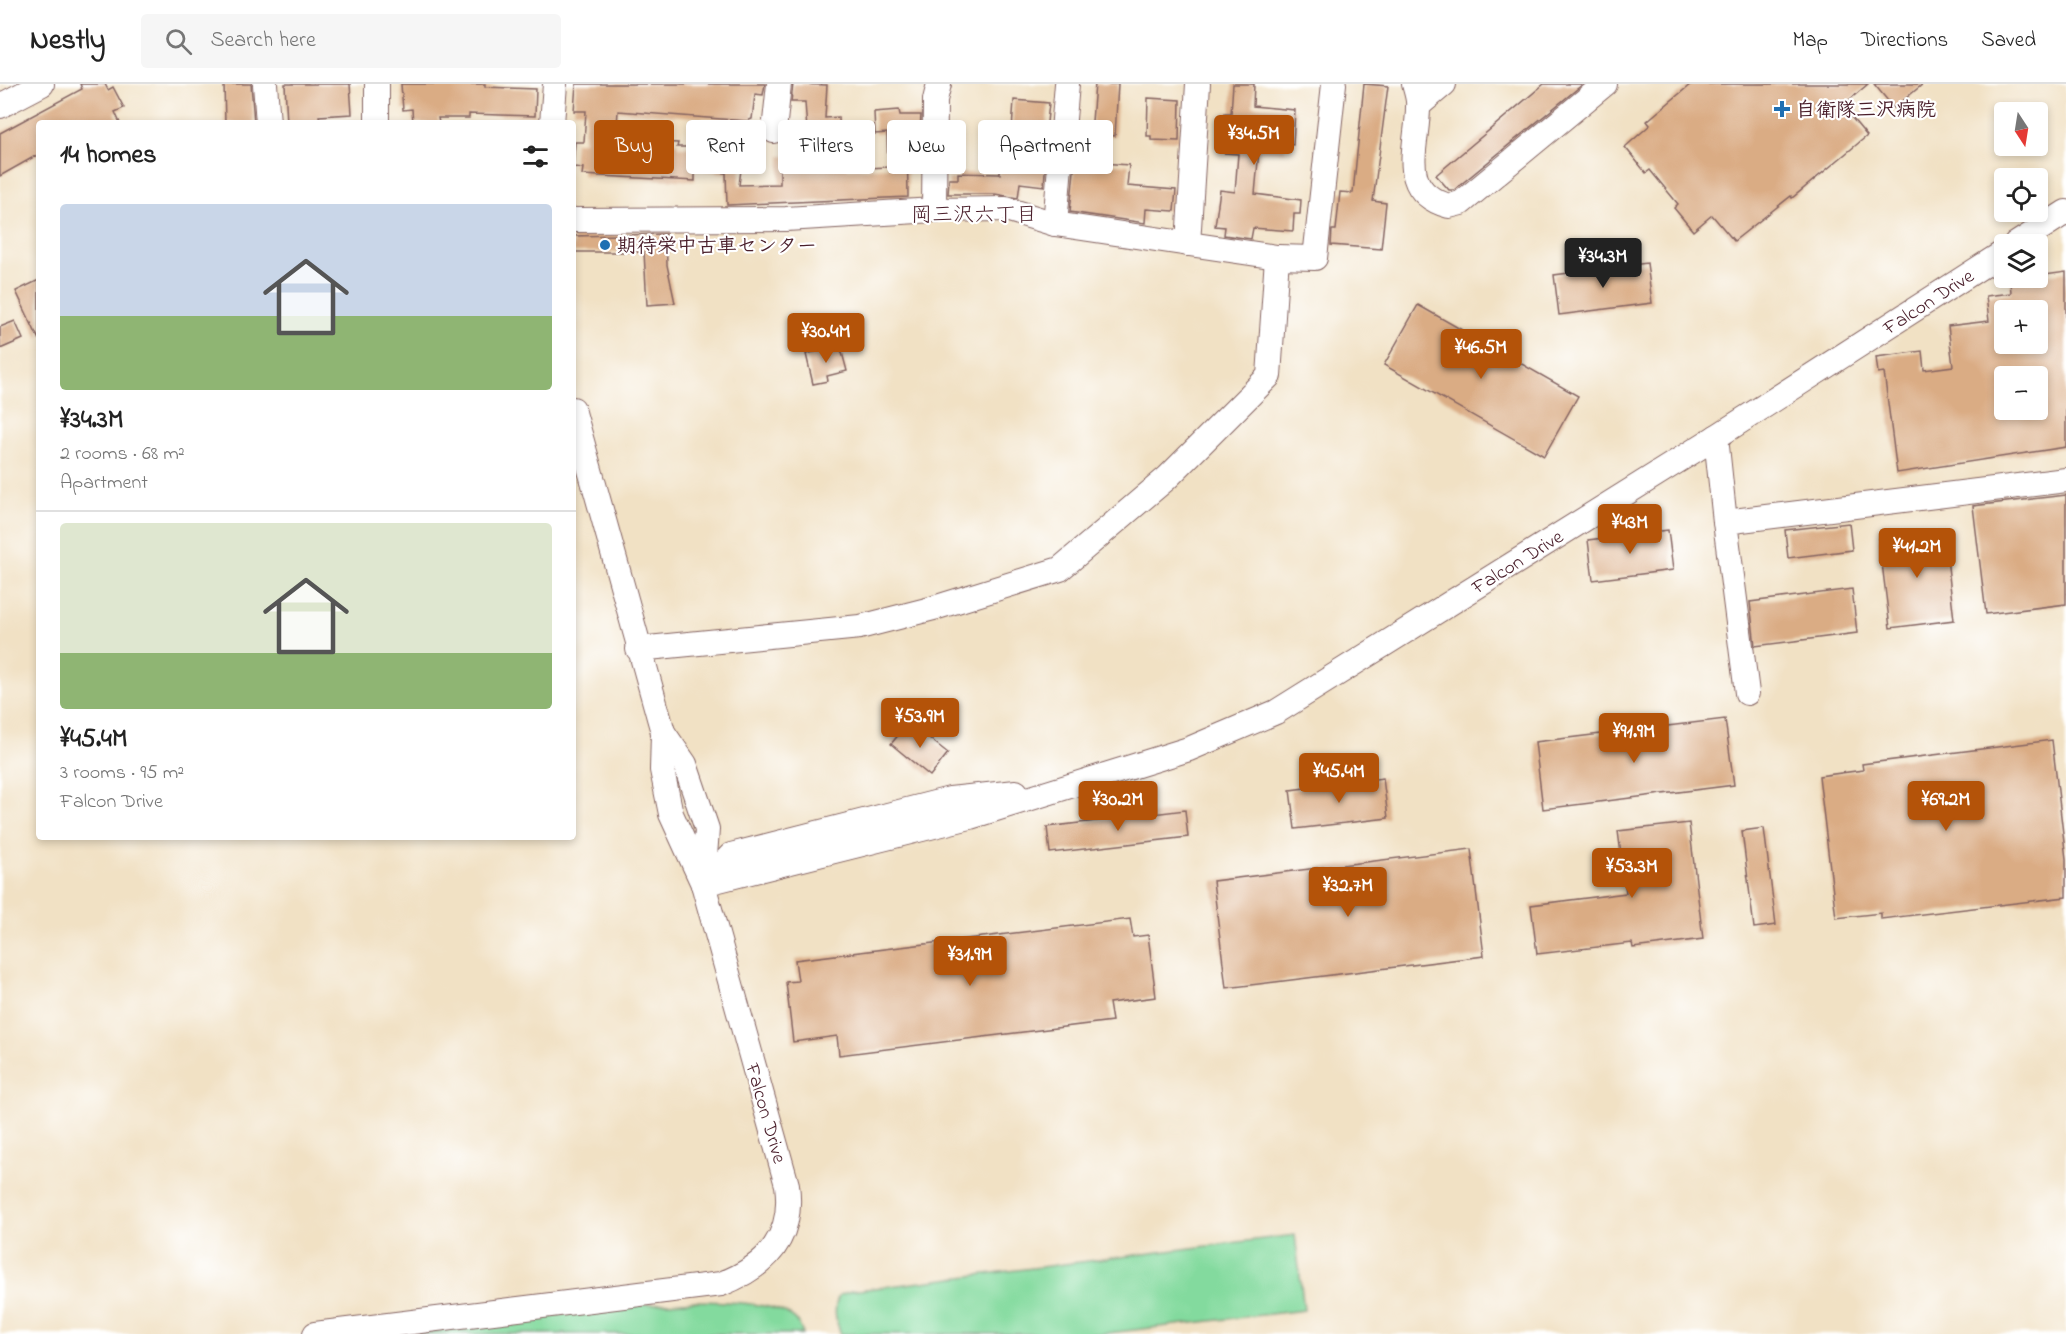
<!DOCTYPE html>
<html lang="en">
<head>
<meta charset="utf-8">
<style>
  body { margin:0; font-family:"Indie Flower","Klee One",sans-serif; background:#f6f6f6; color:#222; height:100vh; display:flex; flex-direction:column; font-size:22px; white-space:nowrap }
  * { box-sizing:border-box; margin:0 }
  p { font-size:20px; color:#767676 }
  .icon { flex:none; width:33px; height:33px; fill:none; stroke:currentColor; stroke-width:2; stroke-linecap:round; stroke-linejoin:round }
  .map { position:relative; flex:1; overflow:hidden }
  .side { position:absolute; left:36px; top:36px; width:540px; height:720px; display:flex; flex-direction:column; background:#fff; border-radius:6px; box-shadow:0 3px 9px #0003 }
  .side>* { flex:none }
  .hud { position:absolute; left:594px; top:36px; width:570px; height:54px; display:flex; gap:12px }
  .needle { width:39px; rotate:168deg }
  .tools { position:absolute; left:1994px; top:18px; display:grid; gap:12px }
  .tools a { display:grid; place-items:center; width:54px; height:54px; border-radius:6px; background:#fff; box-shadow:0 3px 9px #0003; font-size:30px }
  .price { position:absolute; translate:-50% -51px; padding:0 14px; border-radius:6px; background:#b45309; color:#fff; font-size:20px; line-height:39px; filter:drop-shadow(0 2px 3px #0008) }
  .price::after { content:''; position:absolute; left:50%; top:36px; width:18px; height:14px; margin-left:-9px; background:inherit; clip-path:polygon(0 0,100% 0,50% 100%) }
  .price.active { background:#222; color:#fff }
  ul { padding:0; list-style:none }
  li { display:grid; align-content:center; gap:12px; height:318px; padding:0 24px }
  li+li { border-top:2px solid #e0e0e0 }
  li span { display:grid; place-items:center; height:186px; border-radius:6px; color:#555 }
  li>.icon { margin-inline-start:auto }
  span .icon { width:108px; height:108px; fill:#fffc; stroke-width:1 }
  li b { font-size:26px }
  h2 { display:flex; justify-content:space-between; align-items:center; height:72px; padding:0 24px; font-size:26px }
  .pill { padding:0 21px; border-radius:6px; background:#fff; box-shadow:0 3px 9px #0003; font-size:21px; line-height:54px }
  .pill.active { background:#b45309; color:#fff }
  header { display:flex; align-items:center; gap:36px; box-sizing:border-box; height:84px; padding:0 30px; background:#fff; border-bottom:2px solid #e0e0e0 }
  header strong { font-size:28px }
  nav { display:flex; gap:33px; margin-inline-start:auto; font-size:21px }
  .search { width:420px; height:54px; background:#f6f6f6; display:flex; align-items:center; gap:15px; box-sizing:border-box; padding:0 21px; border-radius:6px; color:#767676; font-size:22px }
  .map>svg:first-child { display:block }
</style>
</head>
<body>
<header>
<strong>Nestly</strong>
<div class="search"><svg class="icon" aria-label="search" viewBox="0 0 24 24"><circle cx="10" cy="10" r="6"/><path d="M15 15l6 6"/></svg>Search here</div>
<nav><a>Map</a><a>Directions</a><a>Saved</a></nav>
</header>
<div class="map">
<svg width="2066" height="1250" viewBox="0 0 2066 1250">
  <rect width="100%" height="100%" fill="#fff"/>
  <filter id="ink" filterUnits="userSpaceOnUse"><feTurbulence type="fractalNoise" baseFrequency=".0167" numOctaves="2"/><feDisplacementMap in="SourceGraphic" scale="12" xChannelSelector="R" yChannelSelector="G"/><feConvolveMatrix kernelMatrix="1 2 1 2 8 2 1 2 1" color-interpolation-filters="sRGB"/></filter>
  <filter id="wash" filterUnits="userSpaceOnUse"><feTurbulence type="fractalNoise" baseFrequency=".008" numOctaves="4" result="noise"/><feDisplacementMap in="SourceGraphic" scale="24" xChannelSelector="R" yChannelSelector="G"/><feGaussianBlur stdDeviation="1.35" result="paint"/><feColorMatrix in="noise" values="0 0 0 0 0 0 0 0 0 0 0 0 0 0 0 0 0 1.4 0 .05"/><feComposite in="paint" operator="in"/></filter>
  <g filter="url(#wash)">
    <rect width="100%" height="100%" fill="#f1e1c4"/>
    <g fill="#83da9e" stroke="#667c64" stroke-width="1.5">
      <path d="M1295 1151 1304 1226 1100 1250H841C835 1235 833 1226 839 1211L851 1207Z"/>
      <path d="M696 1217C721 1218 780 1217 797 1237 800 1241 801 1246 803 1250H409L624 1222Z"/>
    </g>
    <g id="blocks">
      <g fill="#daac84" fill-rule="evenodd">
        <polygon points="80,0 105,0 108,6 113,3 124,24 115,28 120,39 39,39 39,70 0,92 0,49 82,5"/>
        <polygon points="224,0 251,0 254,39 225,39"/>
        <polygon points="285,0 350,0 352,30 319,32 320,39 287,39"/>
        <polygon points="401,0 485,0 485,3 536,5 535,32 469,30 469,34 438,34 439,39 413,39 412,25 403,26"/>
        <polygon points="576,0 765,0 763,11 755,10 752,35 747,37 618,27 616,56 678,59 677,63 744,63 739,101 780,100 780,72 791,72 791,47 807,46 805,18 791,18 793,0 827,1 825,34 839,33 840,72 847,71 847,85 888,83 887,49 875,50 874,28 899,26 900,31 921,31 920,45 907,46 908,113 727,121 726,89 695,85 695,97 582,91 583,84 573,83 575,58 584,58 586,27 574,27"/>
        <polygon points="1095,0 1118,0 1115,52 1091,50"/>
        <polygon points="1233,0 1254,0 1253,22 1295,26 1293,61 1285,60 1285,68 1259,66 1255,110 1301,116 1300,130 1294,130 1293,147 1253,144 1251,155 1224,151 1225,143 1215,142 1220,106 1235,108 1238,70 1224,69 1225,59 1222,59 1225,29 1231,29"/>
        <polygon points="1364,0 1388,2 1373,117 1386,119 1381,165 1331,161 1332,146 1336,146 1340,108 1353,109"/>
        <polygon points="1544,0 1583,0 1454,106 1449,106 1436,91"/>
        <polygon points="1691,0 1868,0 1842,22 1867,52 1792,114 1791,112 1734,157 1712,131 1693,147 1674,124 1678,120 1650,86 1646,89 1625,63 1650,41 1647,37"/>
        <polygon points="1874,0 1923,0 1894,24"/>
        <polygon points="1148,14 1180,16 1179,57 1151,56 1151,52 1147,52"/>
        <polygon points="1014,16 1049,19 1046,48 1012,46"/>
        <polygon points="1001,66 1017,66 1017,71 1046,74 1044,102 1020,99 1018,114 995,110 948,110 949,95 958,95 958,89 1000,90"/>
        <polygon points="1075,77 1129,81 1127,102 1176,106 1174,127 1146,125 1145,139 1070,128"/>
        <polygon points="666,150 667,181 675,219 647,221 644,168 573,168 573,152"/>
        <polygon points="1647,179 1652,219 1559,231 1554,191"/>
        <path d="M2066 188V363L1897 389 1884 288 1878 289 1876 273 1922 267 1924 286 1953 282 1948 242 1989 237 1986 212 2011 209 2010 196ZM2004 226H2037V260H2004ZM2004 292H2037V326H2004Z"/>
        <polygon points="39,196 39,256 16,207"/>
        <polygon points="1418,221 1578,312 1544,372 1384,281"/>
        <polygon points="15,237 23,255 0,265 0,243"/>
        <polygon points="840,261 847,287 827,292 828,297 813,300 806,270"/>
        <polygon points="2066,411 2066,520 1986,530 1973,422"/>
        <polygon points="1849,439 1852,466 1788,474 1785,446"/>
        <polygon points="1668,446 1673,486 1593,496 1588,456"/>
        <polygon points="1944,447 1954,536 1890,544 1879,455"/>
        <polygon points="1852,505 1857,549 1755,562 1750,518"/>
        <polygon points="1725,635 1734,701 1543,725 1535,658"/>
        <polygon points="909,638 948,669 930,692 891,660"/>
        <polygon points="2052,656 2066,775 2066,813 1881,835 1881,829 1836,834 1819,692 1863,686 1862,680"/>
        <polygon points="1383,694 1388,734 1295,745 1290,706"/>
        <polygon points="1185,726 1188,753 1050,769 1047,743"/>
        <polygon points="1689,739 1703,855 1633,864 1632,859 1537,870 1531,821 1626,809 1618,747"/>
        <polygon points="1764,744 1776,841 1754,844 1742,747"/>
        <polygon points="1471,765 1484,872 1226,904 1213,797"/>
        <polygon points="1130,835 1133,853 1148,851 1156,913 1109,919 1112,937 839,971 837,952 793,958 786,898 798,897 795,876"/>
      </g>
    </g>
  </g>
  <g filter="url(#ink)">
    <use href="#blocks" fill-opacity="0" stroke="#846361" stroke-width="1.5"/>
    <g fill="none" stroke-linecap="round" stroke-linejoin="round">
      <g stroke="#846361" stroke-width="26">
        <g id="minor">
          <polyline points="265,0 268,39"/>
          <polyline points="377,0 377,39"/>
          <path d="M1414 0C1416 7 1419 16 1418 23 1418 63 1396 107 1449 122L1461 119 1605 0"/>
          <polyline points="1419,21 1444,0"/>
          <polyline points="0,22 42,0"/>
          <polyline points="552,39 555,0"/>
          <polyline points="774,47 779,0"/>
          <polyline points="934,126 935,16 939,0"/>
          <polyline points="573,136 786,135 934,126 1006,125 1055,140 1277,173 1315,174 1334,0"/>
          <polyline points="1055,140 1067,0"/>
          <polyline points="1188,160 1198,0"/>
          <polyline points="2016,160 2066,128"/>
          <polyline points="1716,353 1725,438"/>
          <polyline points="638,565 860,543 934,524 1060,485 1167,394 1269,292 1277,173"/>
          <polyline points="1747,609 1725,438 2066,396"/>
          <polyline points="663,648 685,680 707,745 703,800"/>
          <polyline points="703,800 970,733 1189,665 1276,628 1716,353 2004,168"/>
          <polyline points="703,800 731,771 950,715 1016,708"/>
          <path d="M315 1250 721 1200C768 1182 794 1152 787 1101L703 800 671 730 662 686 663 648 573 325"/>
        </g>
      </g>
      <use href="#minor" stroke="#fff" stroke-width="24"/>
    </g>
  </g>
  <g fill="#1f6fb2" stroke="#fff" stroke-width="2">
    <path d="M1779 16h6v6h6v6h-6v6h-6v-6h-6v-6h6z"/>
    <circle cx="605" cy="161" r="6"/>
  </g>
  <g text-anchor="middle" stroke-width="4.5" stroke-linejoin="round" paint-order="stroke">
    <g font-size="20" font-weight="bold" fill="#4a1f2b" stroke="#fff" text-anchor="start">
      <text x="1796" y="32">自衛隊三沢病院</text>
      <text x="617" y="168">期待栄中古車センター</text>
    </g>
    <g font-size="20" fill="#4a1f2b" stroke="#fff">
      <text transform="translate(1928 217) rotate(-33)" y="7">Falcon Drive</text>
      <text transform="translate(1517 477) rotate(-32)" y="7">Falcon Drive</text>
      <text transform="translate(767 1029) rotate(74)" y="7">Falcon Drive</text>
    </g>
    <g font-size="21" fill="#4a1f2b" stroke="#fff">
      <text x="974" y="137">岡三沢六丁目</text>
    </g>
  </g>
</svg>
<div class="tools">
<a><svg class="needle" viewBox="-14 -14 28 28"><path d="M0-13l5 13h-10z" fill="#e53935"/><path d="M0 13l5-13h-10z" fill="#767676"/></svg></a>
<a><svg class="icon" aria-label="locate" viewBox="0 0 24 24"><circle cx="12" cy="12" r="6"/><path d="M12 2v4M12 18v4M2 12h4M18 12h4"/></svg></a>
<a><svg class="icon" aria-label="layers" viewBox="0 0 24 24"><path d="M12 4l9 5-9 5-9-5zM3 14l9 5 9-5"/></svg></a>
<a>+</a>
<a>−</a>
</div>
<b class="price" style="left:1254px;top:82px">¥34.5M</b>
<b class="price active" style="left:1603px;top:205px">¥34.3M</b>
<b class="price" style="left:826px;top:280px">¥30.4M</b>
<b class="price" style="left:1481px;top:296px">¥46.5M</b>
<b class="price" style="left:1630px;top:471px">¥43M</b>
<b class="price" style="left:1917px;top:495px">¥41.2M</b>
<b class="price" style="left:920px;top:665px">¥53.9M</b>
<b class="price" style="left:1634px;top:680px">¥91.9M</b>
<b class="price" style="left:1339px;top:720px">¥45.4M</b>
<b class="price" style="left:1118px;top:748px">¥30.2M</b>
<b class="price" style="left:1946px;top:748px">¥69.2M</b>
<b class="price" style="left:1632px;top:815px">¥53.3M</b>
<b class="price" style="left:1348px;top:834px">¥32.7M</b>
<b class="price" style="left:970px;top:903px">¥31.9M</b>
<div class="hud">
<a class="pill active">Buy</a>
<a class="pill">Rent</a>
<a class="pill">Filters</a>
<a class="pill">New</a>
<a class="pill">Apartment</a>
</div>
<section class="side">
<h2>14 homes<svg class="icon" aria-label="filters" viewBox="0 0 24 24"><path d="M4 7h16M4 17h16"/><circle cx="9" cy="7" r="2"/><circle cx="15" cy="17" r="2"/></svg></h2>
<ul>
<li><span style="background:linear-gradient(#c9d6e8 60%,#8fb573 0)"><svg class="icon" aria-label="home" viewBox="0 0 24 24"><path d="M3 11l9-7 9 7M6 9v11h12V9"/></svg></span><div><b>¥34.3M</b><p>2 rooms · 68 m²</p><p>Apartment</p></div></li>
<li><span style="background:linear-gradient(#dfe7d0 70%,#8fb573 0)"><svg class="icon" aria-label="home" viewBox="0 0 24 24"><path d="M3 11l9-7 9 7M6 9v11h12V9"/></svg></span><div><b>¥45.4M</b><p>3 rooms · 95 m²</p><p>Falcon Drive</p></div></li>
</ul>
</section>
</div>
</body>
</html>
